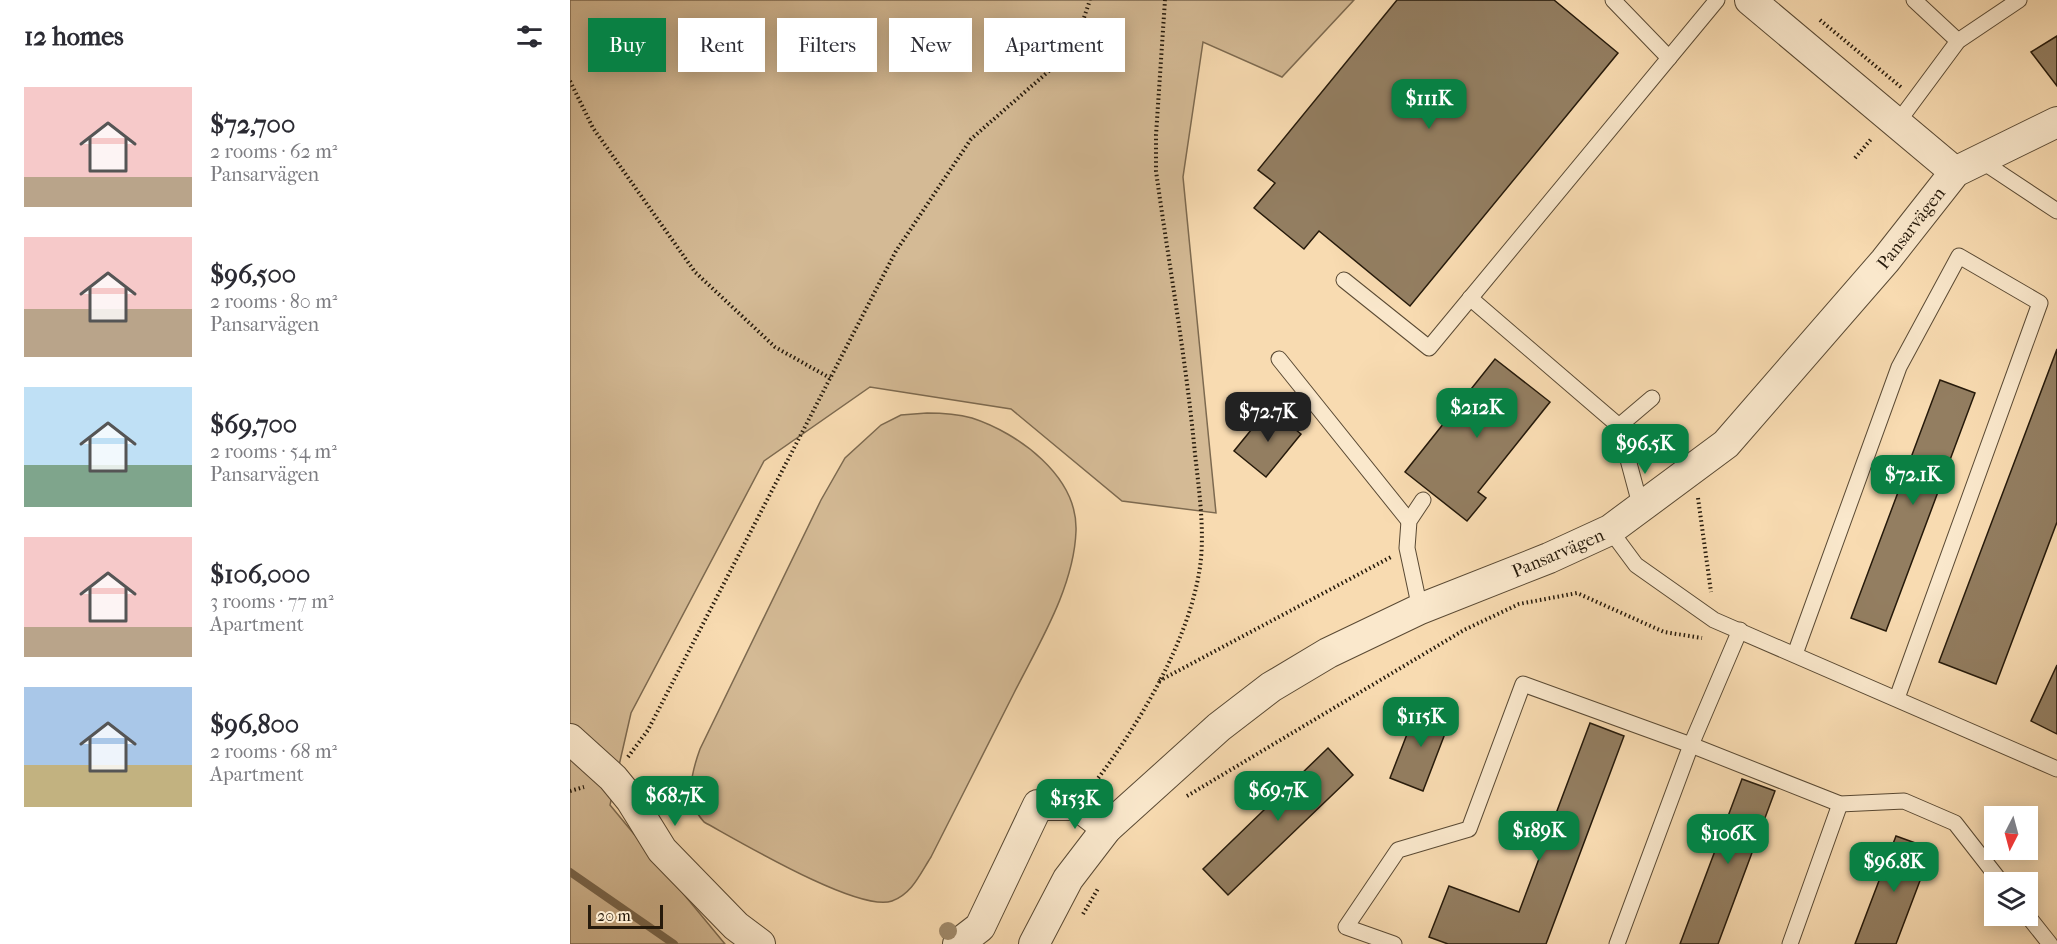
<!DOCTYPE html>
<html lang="en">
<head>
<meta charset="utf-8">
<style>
  body { margin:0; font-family:"IM FELL French Canon",serif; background:#f7f7f7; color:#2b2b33; height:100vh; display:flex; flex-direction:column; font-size:22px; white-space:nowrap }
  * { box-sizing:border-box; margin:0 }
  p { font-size:20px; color:#7c7c81 }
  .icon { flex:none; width:33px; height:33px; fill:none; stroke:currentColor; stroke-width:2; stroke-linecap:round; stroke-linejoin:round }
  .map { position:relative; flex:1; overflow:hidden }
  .side { display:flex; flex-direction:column; background:#fff; width:570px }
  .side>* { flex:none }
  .hud { position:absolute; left:18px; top:18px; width:570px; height:54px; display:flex; gap:12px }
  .needle { width:39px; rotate:186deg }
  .controls { position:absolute; left:1414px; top:806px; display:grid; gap:12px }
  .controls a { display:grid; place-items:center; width:54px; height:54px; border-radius:0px; background:#fff; box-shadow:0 3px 15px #0003; font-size:30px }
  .scale { position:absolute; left:18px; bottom:15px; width:75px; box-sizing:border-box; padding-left:6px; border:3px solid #261a0b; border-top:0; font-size:16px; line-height:21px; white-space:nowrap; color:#261a0b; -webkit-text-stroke:4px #fae8cc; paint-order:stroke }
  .price { position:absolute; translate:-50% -51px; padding:0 14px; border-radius:12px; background:#0b8043; color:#fff; font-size:20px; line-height:39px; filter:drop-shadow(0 2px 3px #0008) }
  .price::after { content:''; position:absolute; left:50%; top:36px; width:18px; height:14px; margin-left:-9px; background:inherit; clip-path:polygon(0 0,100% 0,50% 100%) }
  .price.active { background:#222; color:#fff }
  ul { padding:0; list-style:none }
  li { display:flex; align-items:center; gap:18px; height:150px; padding:0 24px }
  li span { display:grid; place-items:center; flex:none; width:168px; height:120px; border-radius:0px; color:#555 }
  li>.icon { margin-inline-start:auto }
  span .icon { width:72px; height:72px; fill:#fffc; stroke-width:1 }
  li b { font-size:26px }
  h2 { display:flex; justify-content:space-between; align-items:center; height:72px; padding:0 24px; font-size:26px }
  .tag { padding:0 21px; border-radius:0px; background:#fff; box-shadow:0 3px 15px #0003; font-size:21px; line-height:54px }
  .tag.active { background:#0b8043; color:#fff }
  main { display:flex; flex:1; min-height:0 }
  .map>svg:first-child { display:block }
</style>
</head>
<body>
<main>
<section class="side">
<h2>12 homes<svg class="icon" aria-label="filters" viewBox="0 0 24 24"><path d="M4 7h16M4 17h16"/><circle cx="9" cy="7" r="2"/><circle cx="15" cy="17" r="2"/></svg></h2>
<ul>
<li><span style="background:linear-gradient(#f6c9c9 75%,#b9a48a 0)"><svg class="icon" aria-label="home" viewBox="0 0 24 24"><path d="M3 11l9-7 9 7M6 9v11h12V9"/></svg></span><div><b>$72,700</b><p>2 rooms · 62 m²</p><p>Pansarvägen</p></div></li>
<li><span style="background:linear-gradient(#f6c9c9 60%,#b9a48a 0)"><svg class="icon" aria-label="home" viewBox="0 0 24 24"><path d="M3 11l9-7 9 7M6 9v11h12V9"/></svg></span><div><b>$96,500</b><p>2 rooms · 80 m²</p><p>Pansarvägen</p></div></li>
<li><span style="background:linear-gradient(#bfe0f5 65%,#7fa58c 0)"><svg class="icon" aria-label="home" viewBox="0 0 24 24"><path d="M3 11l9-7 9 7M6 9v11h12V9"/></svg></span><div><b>$69,700</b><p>2 rooms · 54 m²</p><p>Pansarvägen</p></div></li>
<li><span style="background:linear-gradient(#f6c9c9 75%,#b9a48a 0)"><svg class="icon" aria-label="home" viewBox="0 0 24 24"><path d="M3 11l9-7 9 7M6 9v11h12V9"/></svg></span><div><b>$106,000</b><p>3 rooms · 77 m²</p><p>Apartment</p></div></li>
<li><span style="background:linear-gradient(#a9c7e8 65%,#c2b280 0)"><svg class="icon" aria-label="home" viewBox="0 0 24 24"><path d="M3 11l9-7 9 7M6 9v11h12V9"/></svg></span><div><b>$96,800</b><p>2 rooms · 68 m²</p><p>Apartment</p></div></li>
</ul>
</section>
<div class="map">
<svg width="1487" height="944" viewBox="0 0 1487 944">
  <rect width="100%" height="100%" fill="#f8dbb1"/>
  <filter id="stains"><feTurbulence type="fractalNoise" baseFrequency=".00333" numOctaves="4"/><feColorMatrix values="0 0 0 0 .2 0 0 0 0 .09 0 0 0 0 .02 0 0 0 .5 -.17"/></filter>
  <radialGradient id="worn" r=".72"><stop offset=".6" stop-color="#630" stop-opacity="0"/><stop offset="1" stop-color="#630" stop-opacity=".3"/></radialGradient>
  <g fill="#d4ba95" stroke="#7d6a50" stroke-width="1.5">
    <polygon points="0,0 784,0 712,77 633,42 613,177 646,513 552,501 441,409 300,387 194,461 61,713 40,805 155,944 0,944"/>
    <path d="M357 413C371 413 387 414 402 418 448 433 508 476 506 531 504 588 468 645 443 695 416 749 388 803 361 857 350 874 342 894 322 901 289 913 167 840 134 822 114 801 121 774 130 749L251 500 275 458 311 425 331 415Z"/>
  </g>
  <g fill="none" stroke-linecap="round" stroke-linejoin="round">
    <polyline stroke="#79664d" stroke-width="8" points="0,872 104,944"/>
  </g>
  <g fill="#937e61" stroke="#261a0b" stroke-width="1.5">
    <polygon points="827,0 984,0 1048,53 840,306 749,231 734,249 684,208 705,183 688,170"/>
    <polygon points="1487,36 1487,86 1461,52"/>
    <polygon points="1487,349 1487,522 1426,684 1369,662"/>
    <polygon points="925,359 980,402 908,492 916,498 897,521 835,472"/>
    <polygon points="1370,380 1405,393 1316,631 1281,618"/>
    <polygon points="699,408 731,434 696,477 664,451"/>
    <polygon points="1487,665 1487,734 1461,721"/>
    <polygon points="848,706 881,718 853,791 820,778"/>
    <polygon points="1020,723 1054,736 976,944 878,944 859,937 879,886 949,912"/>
    <polygon points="758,748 783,775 658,895 633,869"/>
    <polygon points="1172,779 1205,791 1148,944 1110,944"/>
    <polygon points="1326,836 1362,849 1326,944 1285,944"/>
  </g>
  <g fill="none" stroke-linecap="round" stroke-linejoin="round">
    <g stroke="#5a4a34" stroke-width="17">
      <g id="lane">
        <polyline points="1043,0 1099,58"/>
        <polyline points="1344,0 1388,41"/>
        <polyline points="1328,122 1388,41 1449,0"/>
        <polyline points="1410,160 1487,211"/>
        <polyline points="774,280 859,348 1147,0"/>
        <polyline points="900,298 1049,426 1071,508"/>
        <polyline points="709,359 839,521"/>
        <polyline points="1049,426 1082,398"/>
        <polyline points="1040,530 1066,565 1144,620 1487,769"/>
        <polyline points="850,609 837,548 839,521 853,500"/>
        <polyline points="1225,654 1329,367 1389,256 1470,303 1327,698"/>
        <polyline points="1457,915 1480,944"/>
        <polyline points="824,944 776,927 828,850 899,829 953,684 1121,745 1270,804 1334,801 1385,823 1431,882"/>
        <polyline points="1047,944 1121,745 1170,630"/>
        <polyline points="1220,944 1270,804"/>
      </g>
    </g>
    <g stroke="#5a4a34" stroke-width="32">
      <g id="street">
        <polyline points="1180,0 1385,172"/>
        <polyline points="0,739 43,778 61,800 92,850 166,926 190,944"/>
        <polyline points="388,944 410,927 468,805 507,805 537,828"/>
        <polyline points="464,944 498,879 537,828 649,727 701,687 758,653 850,609 979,558 1040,530 1156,444 1315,261 1385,172 1487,122"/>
      </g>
    </g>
    <g stroke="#261a0b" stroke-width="4" stroke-dasharray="1.5 3" stroke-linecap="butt">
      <polyline points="1250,20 1332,88"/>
      <polyline points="0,81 23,128 125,272 205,347 260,378"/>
      <polyline points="1285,158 1302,138"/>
      <polyline points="1128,498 1141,592"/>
      <polyline points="589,681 821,557"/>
      <polyline points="58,757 78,730 326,251 401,139 503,50 520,0"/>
      <path d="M523 785C568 726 619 642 630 567 635 531 629 490 625 454 616 359 599 265 586 171V135L595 0"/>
      <polyline points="0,791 14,787"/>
      <polyline points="617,796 894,630 949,604 1007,593 1094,632 1132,638"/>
      <polyline points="513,914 529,887"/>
    </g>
    <use href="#lane" stroke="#fae8cc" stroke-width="15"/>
    <use href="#street" stroke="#fae8cc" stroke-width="30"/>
  </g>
  <circle fill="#a18b6c" cx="378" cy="931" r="9"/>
  <g text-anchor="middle" stroke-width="6" stroke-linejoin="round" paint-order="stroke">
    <g font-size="18" fill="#261a0b" stroke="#fae8cc">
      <text transform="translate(1341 228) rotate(-52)" y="6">Pansarvägen</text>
      <text transform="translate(988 553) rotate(-23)" y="6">Pansarvägen</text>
    </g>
  </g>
  <rect width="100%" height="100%" filter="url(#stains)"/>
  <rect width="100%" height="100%" fill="url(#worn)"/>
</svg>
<div class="controls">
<a><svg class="needle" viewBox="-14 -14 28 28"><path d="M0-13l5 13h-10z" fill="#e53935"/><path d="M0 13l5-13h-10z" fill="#7c7c81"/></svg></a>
<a><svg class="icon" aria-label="layers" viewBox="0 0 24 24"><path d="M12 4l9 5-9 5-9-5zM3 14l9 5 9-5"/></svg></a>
</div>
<div class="scale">20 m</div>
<b class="price" style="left:859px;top:130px">$111K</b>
<b class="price" style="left:907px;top:439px">$212K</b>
<b class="price active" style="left:698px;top:443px">$72.7K</b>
<b class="price" style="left:1075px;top:475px">$96.5K</b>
<b class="price" style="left:1343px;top:506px">$72.1K</b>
<b class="price" style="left:851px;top:748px">$115K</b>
<b class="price" style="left:708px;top:822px">$69.7K</b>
<b class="price" style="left:105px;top:827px">$68.7K</b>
<b class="price" style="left:505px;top:830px">$153K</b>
<b class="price" style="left:969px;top:862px">$189K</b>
<b class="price" style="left:1158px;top:865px">$106K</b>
<b class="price" style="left:1324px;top:893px">$96.8K</b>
<div class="hud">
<a class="tag active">Buy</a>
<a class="tag">Rent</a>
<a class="tag">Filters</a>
<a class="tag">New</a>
<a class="tag">Apartment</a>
</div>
</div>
</main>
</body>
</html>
